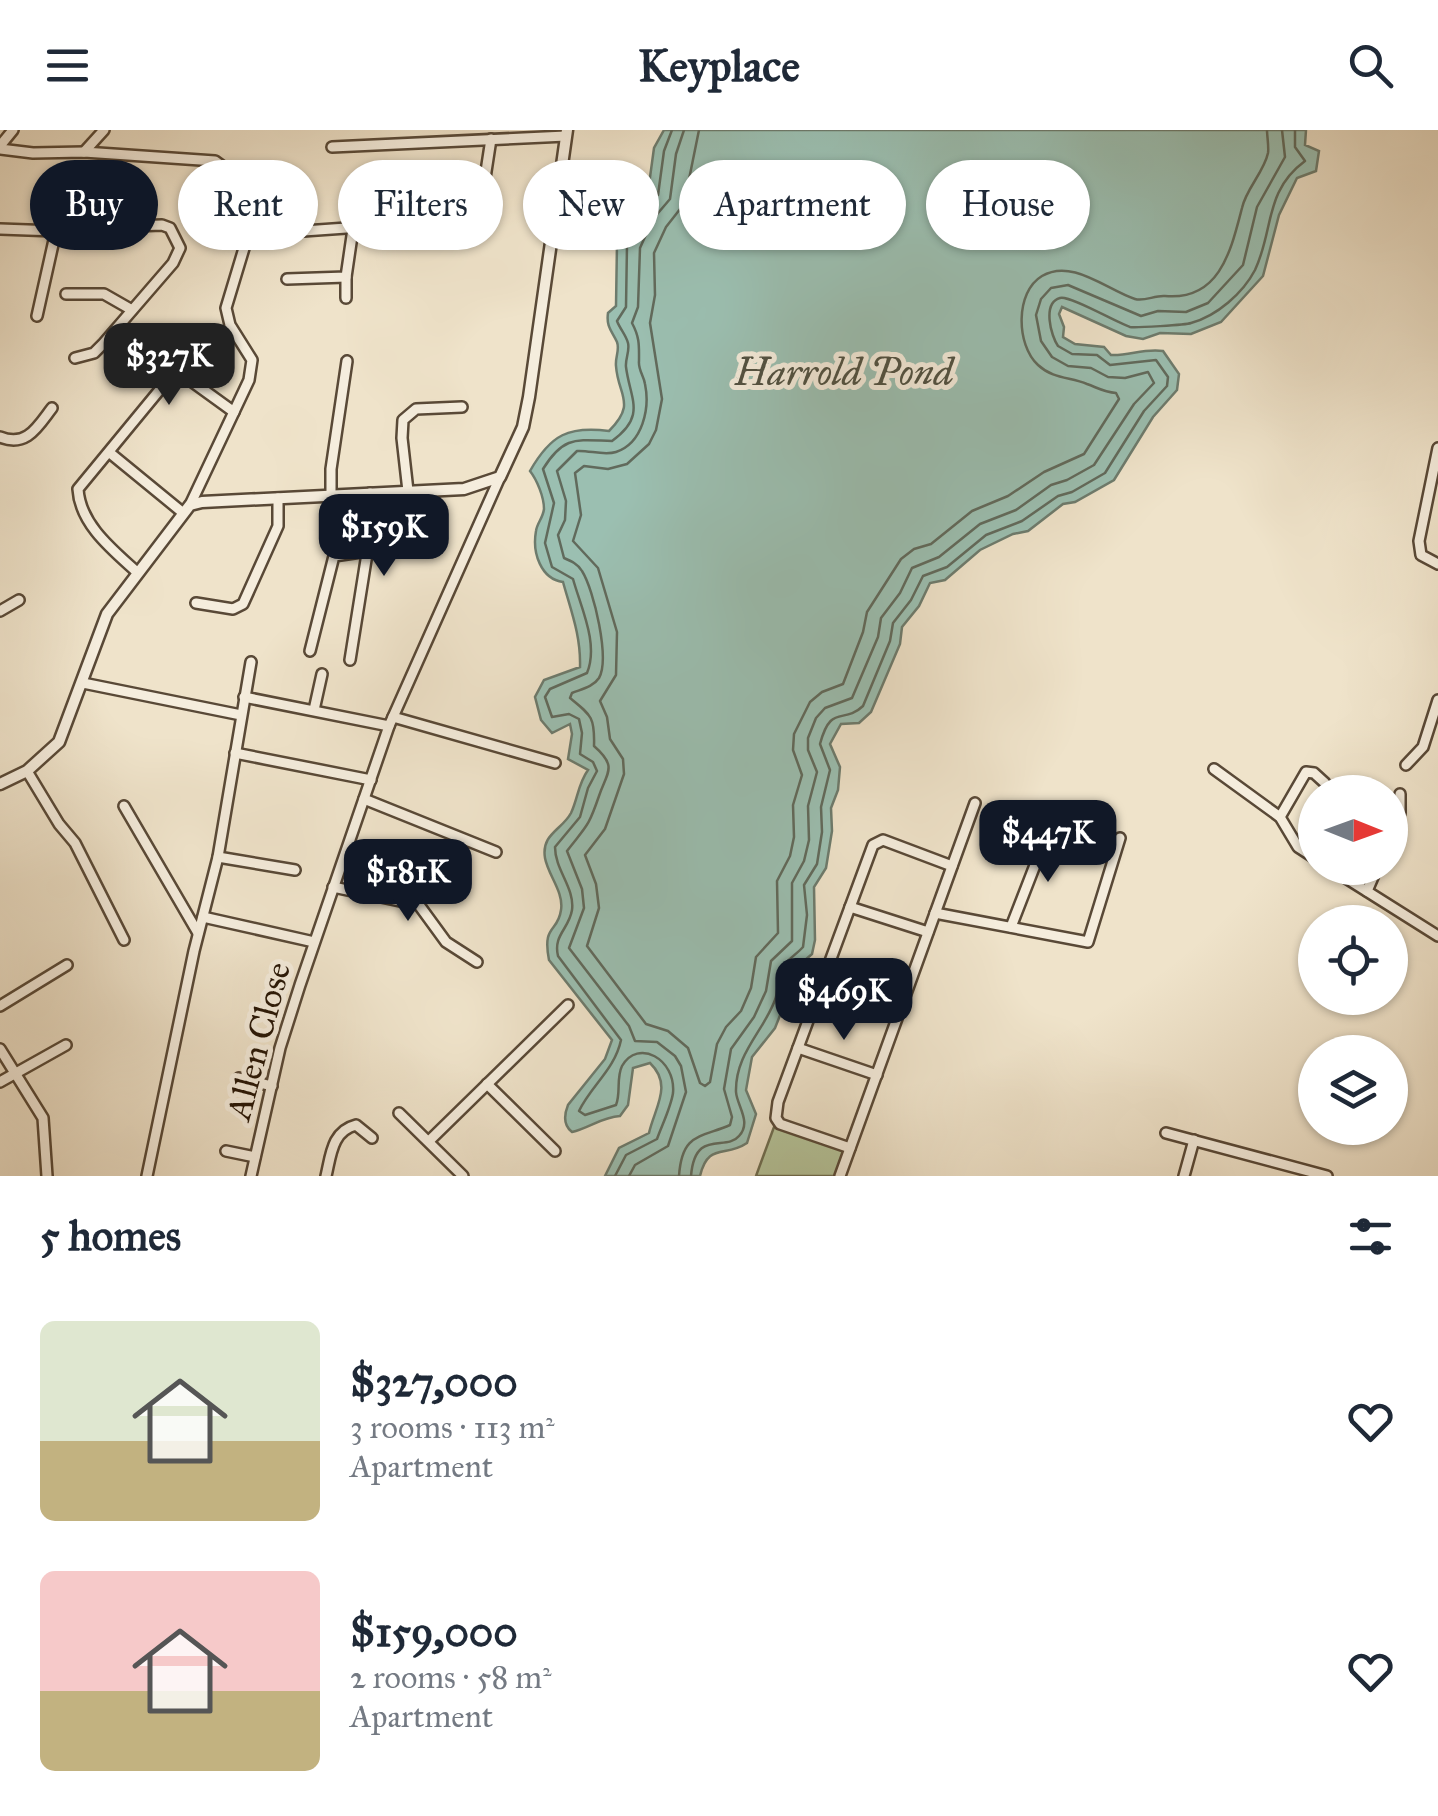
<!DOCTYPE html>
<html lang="en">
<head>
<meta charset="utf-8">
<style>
  body { margin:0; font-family:"IM FELL Great Primer",serif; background:#f2f2f3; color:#1f2937; height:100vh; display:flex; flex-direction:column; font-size:38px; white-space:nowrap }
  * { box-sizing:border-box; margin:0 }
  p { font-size:32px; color:#747a83 }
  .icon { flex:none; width:55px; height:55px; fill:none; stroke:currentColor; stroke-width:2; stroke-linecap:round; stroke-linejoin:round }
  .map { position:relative; height:1046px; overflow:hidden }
  .drawer { display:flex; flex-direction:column; background:#fff; flex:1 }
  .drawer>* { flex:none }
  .top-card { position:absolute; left:30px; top:30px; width:1380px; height:90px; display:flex; gap:20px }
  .needle { width:65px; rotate:91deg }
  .controls { position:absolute; left:1298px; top:645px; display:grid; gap:20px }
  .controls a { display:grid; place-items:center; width:110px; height:110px; border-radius:50%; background:#fff; box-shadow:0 2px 8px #0004; font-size:50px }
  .price { position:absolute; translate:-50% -85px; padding:0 22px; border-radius:20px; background:#111827; color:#fff; font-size:32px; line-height:65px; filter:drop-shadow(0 2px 5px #0008) }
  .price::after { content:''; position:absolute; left:50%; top:60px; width:30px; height:22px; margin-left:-15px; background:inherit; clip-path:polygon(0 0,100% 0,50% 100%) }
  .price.selected { background:#222; color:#fff }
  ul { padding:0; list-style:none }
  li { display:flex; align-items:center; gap:30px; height:250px; padding:0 40px }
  li span { display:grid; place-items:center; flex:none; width:280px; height:200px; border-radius:15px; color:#555 }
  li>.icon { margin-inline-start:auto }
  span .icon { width:120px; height:120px; fill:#fffc; stroke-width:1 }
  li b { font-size:42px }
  h2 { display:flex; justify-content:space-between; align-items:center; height:120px; padding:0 40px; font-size:42px }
  .tag { padding:0 35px; border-radius:45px; background:#fff; box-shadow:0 2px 8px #0004; font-size:35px; line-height:90px }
  .tag.selected { background:#111827; color:#fff }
  header { display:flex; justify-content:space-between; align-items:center; height:130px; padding:0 40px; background:#fff; font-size:45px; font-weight:700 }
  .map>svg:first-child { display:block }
</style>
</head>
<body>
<header><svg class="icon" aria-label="menu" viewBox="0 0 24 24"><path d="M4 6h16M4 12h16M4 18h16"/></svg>Keyplace<svg class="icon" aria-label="search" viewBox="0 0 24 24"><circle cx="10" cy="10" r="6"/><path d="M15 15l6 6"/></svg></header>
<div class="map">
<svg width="1438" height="1046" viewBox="0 0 1438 1046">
  <rect width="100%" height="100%" fill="#efe3ca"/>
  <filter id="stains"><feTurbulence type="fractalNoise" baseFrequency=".002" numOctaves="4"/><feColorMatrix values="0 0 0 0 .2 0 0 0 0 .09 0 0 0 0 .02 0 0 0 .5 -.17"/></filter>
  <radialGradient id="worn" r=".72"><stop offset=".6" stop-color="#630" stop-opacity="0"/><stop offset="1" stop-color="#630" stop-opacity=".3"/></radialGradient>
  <polygon fill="#b5c49a" stroke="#6e6d50" stroke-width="2.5" points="774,997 845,1021 836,1046 756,1046"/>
  <path fill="#9bbfb1" stroke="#6d7b6d" stroke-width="2.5" d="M664 0H1306L1305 15 1319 21 1316 41 1297 48 1279 85 1263 146 1221 192 1191 204 1160 203 1143 209 1126 206 1062 177 1059 184 1064 197 1063 207 1075 214 1104 217 1111 225C1129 226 1144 218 1163 221L1179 244 1177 260 1153 287 1114 350 1075 372 1063 374 1028 401 1013 404 980 420 945 450 930 453 919 476 902 497 900 514 871 582 859 593 841 594 830 614 840 637 838 660 831 678 832 701 826 738 814 757 815 810 812 824 790 843 788 865 775 898 752 927 746 960 756 984 747 1013C725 1028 708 1012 700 1046H605L619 1018 649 1003C655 977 673 955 650 933L633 938 628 975 620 986C602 987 589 998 572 1002 563 995 564 985 568 975L605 929 612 910 549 830C542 794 558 803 561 780 564 762 548 745 545 728 541 704 562 700 571 683 578 668 578 654 588 640L568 629 572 604 570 594 552 603 541 590 535 567 544 550 580 537C581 506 571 481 563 452 541 449 532 423 536 401 537 393 543 388 544 379 544 367 537 350 530 341 551 304 569 296 609 301 637 273 618 266 616 236 615 227 620 220 617 212 612 201 606 197 608 183L616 176 617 113 634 76 648 62 654 18Z"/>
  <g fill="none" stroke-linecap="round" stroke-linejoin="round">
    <g stroke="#616a5c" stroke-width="2.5">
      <path d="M699 0 684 74 666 97 654 123 655 165 650 193 662 269 656 300 649 314 627 334 608 339 584 336 575 343 581 385 573 411 598 438 617 502 616 545 600 571 607 587 610 609 623 629 624 644 605 699 585 725 596 754 599 778 587 816 646 894 668 901 688 918 700 953 705 956 710 952 717 914 726 897 741 881 751 858 756 827 778 803 777 751 790 726 794 707 793 675 802 645 793 620 794 604 810 572 822 562 843 554 863 502 867 482 901 429 914 419 931 414 972 381 1008 366 1044 342 1084 324 1119 269 1116 263C1104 262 1098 258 1087 254 1070 247 1053 249 1038 235 1016 215 1015 162 1042 146 1072 128 1107 160 1135 169 1144 172 1155 165 1165 166 1220 171 1231 120 1242 78 1246 59 1264 42 1268 23 1269 17 1267 6 1267 0"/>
      <path d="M615 1046 626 1025 657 1009C662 995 671 977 673 963 676 929 638 908 622 936 616 948 621 963 616 975L585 985 579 981C591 956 615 939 621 910L558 826C553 805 569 799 572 780 575 758 555 740 555 717L580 687 588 658 597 641 593 632 580 624 582 603 579 589 569 584 552 587 545 567 550 559 587 543C599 514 581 478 573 449L552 437 545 413 554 373 543 339C564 305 577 310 612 311 647 286 630 269 626 237 625 229 630 221 628 213 626 205 620 199 617 191L626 177 627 115 643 81 658 65 664 21 672 0"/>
      <path d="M629 1046 635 1035 668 1016 686 962 681 936 675 926 657 912 635 911 629 896 569 818 584 778 582 759 567 721C587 695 588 698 599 666 607 642 618 637 594 616 595 587 591 585 570 568L572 563C582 559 593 557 599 548 610 529 594 460 582 441 578 434 571 431 564 428L558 405 565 390 566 371 557 341 577 321C589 320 604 326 616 322 643 313 650 278 645 254 644 246 638 240 639 231 639 216 640 208 632 193L638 177 640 118 653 89 670 69 676 24 684 0"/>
      <path d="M679 1046C682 1003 700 1008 730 995L732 987 724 959 731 919 754 887 766 861 771 831 792 811V753L804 731 809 710 808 676 817 642 808 620V608L816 588 825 578 852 568 878 507 881 488 900 463 912 438 939 427 980 394 1016 380 1051 355 1067 350 1094 335 1134 274 1154 253 1148 242 1125 248 1108 247 1091 238 1068 236 1052 227 1041 211 1036 185 1041 169 1051 158 1068 155 1141 186 1158 181 1186 182 1208 173 1243 135 1257 77 1285 27 1282 0"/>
      <path d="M691 1046C695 998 726 1022 739 1006 752 992 737 976 736 962 735 924 763 902 775 870 779 860 776 848 781 839 785 831 797 824 803 817L807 785 804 755 817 734 822 702 821 677 830 640 820 614C831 573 843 595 863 576L890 511 893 493 911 470 923 446 947 437 986 405 1022 391 1058 366 1072 362 1105 343 1144 281 1167 256 1168 247 1156 230 1110 235 1097 225 1072 224 1058 216C1051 206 1042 173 1060 168 1070 165 1117 193 1130 197 1134 198 1186 195 1191 193 1217 186 1243 163 1255 140 1274 100 1264 61 1305 31L1295 17V0"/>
    </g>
    <g stroke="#594937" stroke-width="14">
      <g id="minor">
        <polyline points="0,16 13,0"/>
        <polyline points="332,17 566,6"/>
        <polyline points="0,19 33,23 84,22 215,31 226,39"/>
        <polyline points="84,22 104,0"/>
        <polyline points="200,92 248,105 460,90 478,81 481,74 491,9"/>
        <polyline points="0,99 56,101 37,186"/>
        <polyline points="52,99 162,95 170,98 180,118 173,133 103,214 94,223 75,228"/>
        <polyline points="346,147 346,168"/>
        <polyline points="287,149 346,147 353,99"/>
        <polyline points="66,164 104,164 132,180"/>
        <path d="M0 307C27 318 38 296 52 278"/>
        <polyline points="1438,318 1419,411 1421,425 1438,434"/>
        <polyline points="110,323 182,382"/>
        <polyline points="408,361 402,308 403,290 416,279 462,277"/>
        <polyline points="331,365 331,339 347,231"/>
        <polyline points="190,375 249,250 252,230 230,195 226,178 248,105"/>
        <path d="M138 443C114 421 80 395 78 359L176 240 234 282"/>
        <polyline points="196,473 233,479 243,474 278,396 278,368"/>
        <polyline points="0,481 19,470"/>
        <polyline points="310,521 334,426 368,421"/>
        <polyline points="350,530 370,405 370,363"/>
        <polyline points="83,553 241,585"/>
        <polyline points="244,567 389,596"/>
        <polyline points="314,580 322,544"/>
        <polyline points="393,587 555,633"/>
        <polyline points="235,623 371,650"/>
        <polyline points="1406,635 1423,617 1438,570"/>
        <polyline points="1214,639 1280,687 1298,717 1315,728"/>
        <polyline points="27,641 59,694 75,713 124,810"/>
        <polyline points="364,669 496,722"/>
        <polyline points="124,676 198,803"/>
        <polyline points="1280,687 1306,642 1314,643 1325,653"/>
        <polyline points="1390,707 1400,683 1400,664"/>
        <polyline points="218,727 295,740"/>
        <polyline points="1330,738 1438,806"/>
        <polyline points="333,757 419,775 446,812 477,832"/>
        <polyline points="1367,761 1377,738"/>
        <polyline points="850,777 928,802"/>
        <polyline points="935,783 1088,812 1120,708"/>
        <polyline points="203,787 314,812"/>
        <polyline points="1011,797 1049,699"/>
        <polyline points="825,846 902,874"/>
        <polyline points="0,876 67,835"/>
        <polyline points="798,918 877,945"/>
        <polyline points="0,919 43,988 47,1046"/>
        <polyline points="239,948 272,956"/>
        <polyline points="0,952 66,915"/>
        <polyline points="487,954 555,1021"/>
        <polyline points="399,983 463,1046"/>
        <polyline points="1166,1003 1327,1046"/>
        <polyline points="429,1011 568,875"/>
        <polyline points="850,1018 780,994 776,988 778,972 873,715 883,710 952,736"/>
        <polyline points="226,1021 255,1027"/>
        <polyline points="147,1046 194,821 218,727 251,532"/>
        <polyline points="251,1046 280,918 300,855 389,596 500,347"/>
        <path d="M326 1046C331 1025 332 1001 356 995L372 1008"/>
        <polyline points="840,1046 975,673"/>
        <polyline points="1184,1046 1194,1010"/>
      </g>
    </g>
    <g stroke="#594937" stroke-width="15">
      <polyline id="tertiary" points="0,654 27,641 59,612 107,484 190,375 202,372 464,359 500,347 523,297 529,267 567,0"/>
    </g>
    <use href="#minor" stroke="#f5eddd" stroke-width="9"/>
    <use href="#tertiary" stroke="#f5eddd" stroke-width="10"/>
  </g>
  <g text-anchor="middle" stroke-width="10" stroke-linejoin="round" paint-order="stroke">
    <g font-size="35" fill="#271606" stroke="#f5eddd">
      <text transform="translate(258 911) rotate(-75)" y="12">Allen Close</text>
    </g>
    <g font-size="38" font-style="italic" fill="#505142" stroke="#f5eddd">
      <text x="844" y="255">Harrold Pond</text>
    </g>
  </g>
  <rect width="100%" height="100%" filter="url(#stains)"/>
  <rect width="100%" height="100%" fill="url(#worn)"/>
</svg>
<div class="controls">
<a><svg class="needle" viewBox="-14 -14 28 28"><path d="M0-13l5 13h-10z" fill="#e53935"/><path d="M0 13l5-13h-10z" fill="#747a83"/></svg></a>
<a><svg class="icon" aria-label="locate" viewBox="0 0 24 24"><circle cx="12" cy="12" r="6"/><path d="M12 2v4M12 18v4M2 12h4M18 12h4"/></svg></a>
<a><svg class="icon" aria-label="layers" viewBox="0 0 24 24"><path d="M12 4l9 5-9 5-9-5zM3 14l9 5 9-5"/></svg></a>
</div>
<b class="price selected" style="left:169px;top:278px">$327K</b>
<b class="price" style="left:384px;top:449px">$159K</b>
<b class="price" style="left:1048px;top:755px">$447K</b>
<b class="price" style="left:408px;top:794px">$181K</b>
<b class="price" style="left:844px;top:913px">$469K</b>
<div class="top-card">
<a class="tag selected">Buy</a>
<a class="tag">Rent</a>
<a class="tag">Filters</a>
<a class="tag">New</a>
<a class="tag">Apartment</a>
<a class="tag">House</a>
</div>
</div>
<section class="drawer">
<h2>5 homes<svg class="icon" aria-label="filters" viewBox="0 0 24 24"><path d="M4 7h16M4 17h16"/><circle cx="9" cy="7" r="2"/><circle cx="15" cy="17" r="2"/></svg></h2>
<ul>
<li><span style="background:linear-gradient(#dfe7d0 60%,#c2b280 0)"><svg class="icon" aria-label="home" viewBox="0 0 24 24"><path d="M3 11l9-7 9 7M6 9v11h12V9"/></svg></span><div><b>$327,000</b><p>3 rooms · 113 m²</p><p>Apartment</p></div><svg class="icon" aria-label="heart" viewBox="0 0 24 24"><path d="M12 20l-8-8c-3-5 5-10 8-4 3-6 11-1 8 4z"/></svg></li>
<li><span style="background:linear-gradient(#f6c9c9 60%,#c2b280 0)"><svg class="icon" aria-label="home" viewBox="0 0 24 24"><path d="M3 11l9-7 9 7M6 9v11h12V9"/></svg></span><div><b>$159,000</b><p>2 rooms · 58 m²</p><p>Apartment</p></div><svg class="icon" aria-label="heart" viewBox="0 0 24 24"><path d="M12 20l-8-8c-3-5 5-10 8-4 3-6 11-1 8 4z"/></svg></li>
</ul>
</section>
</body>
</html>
